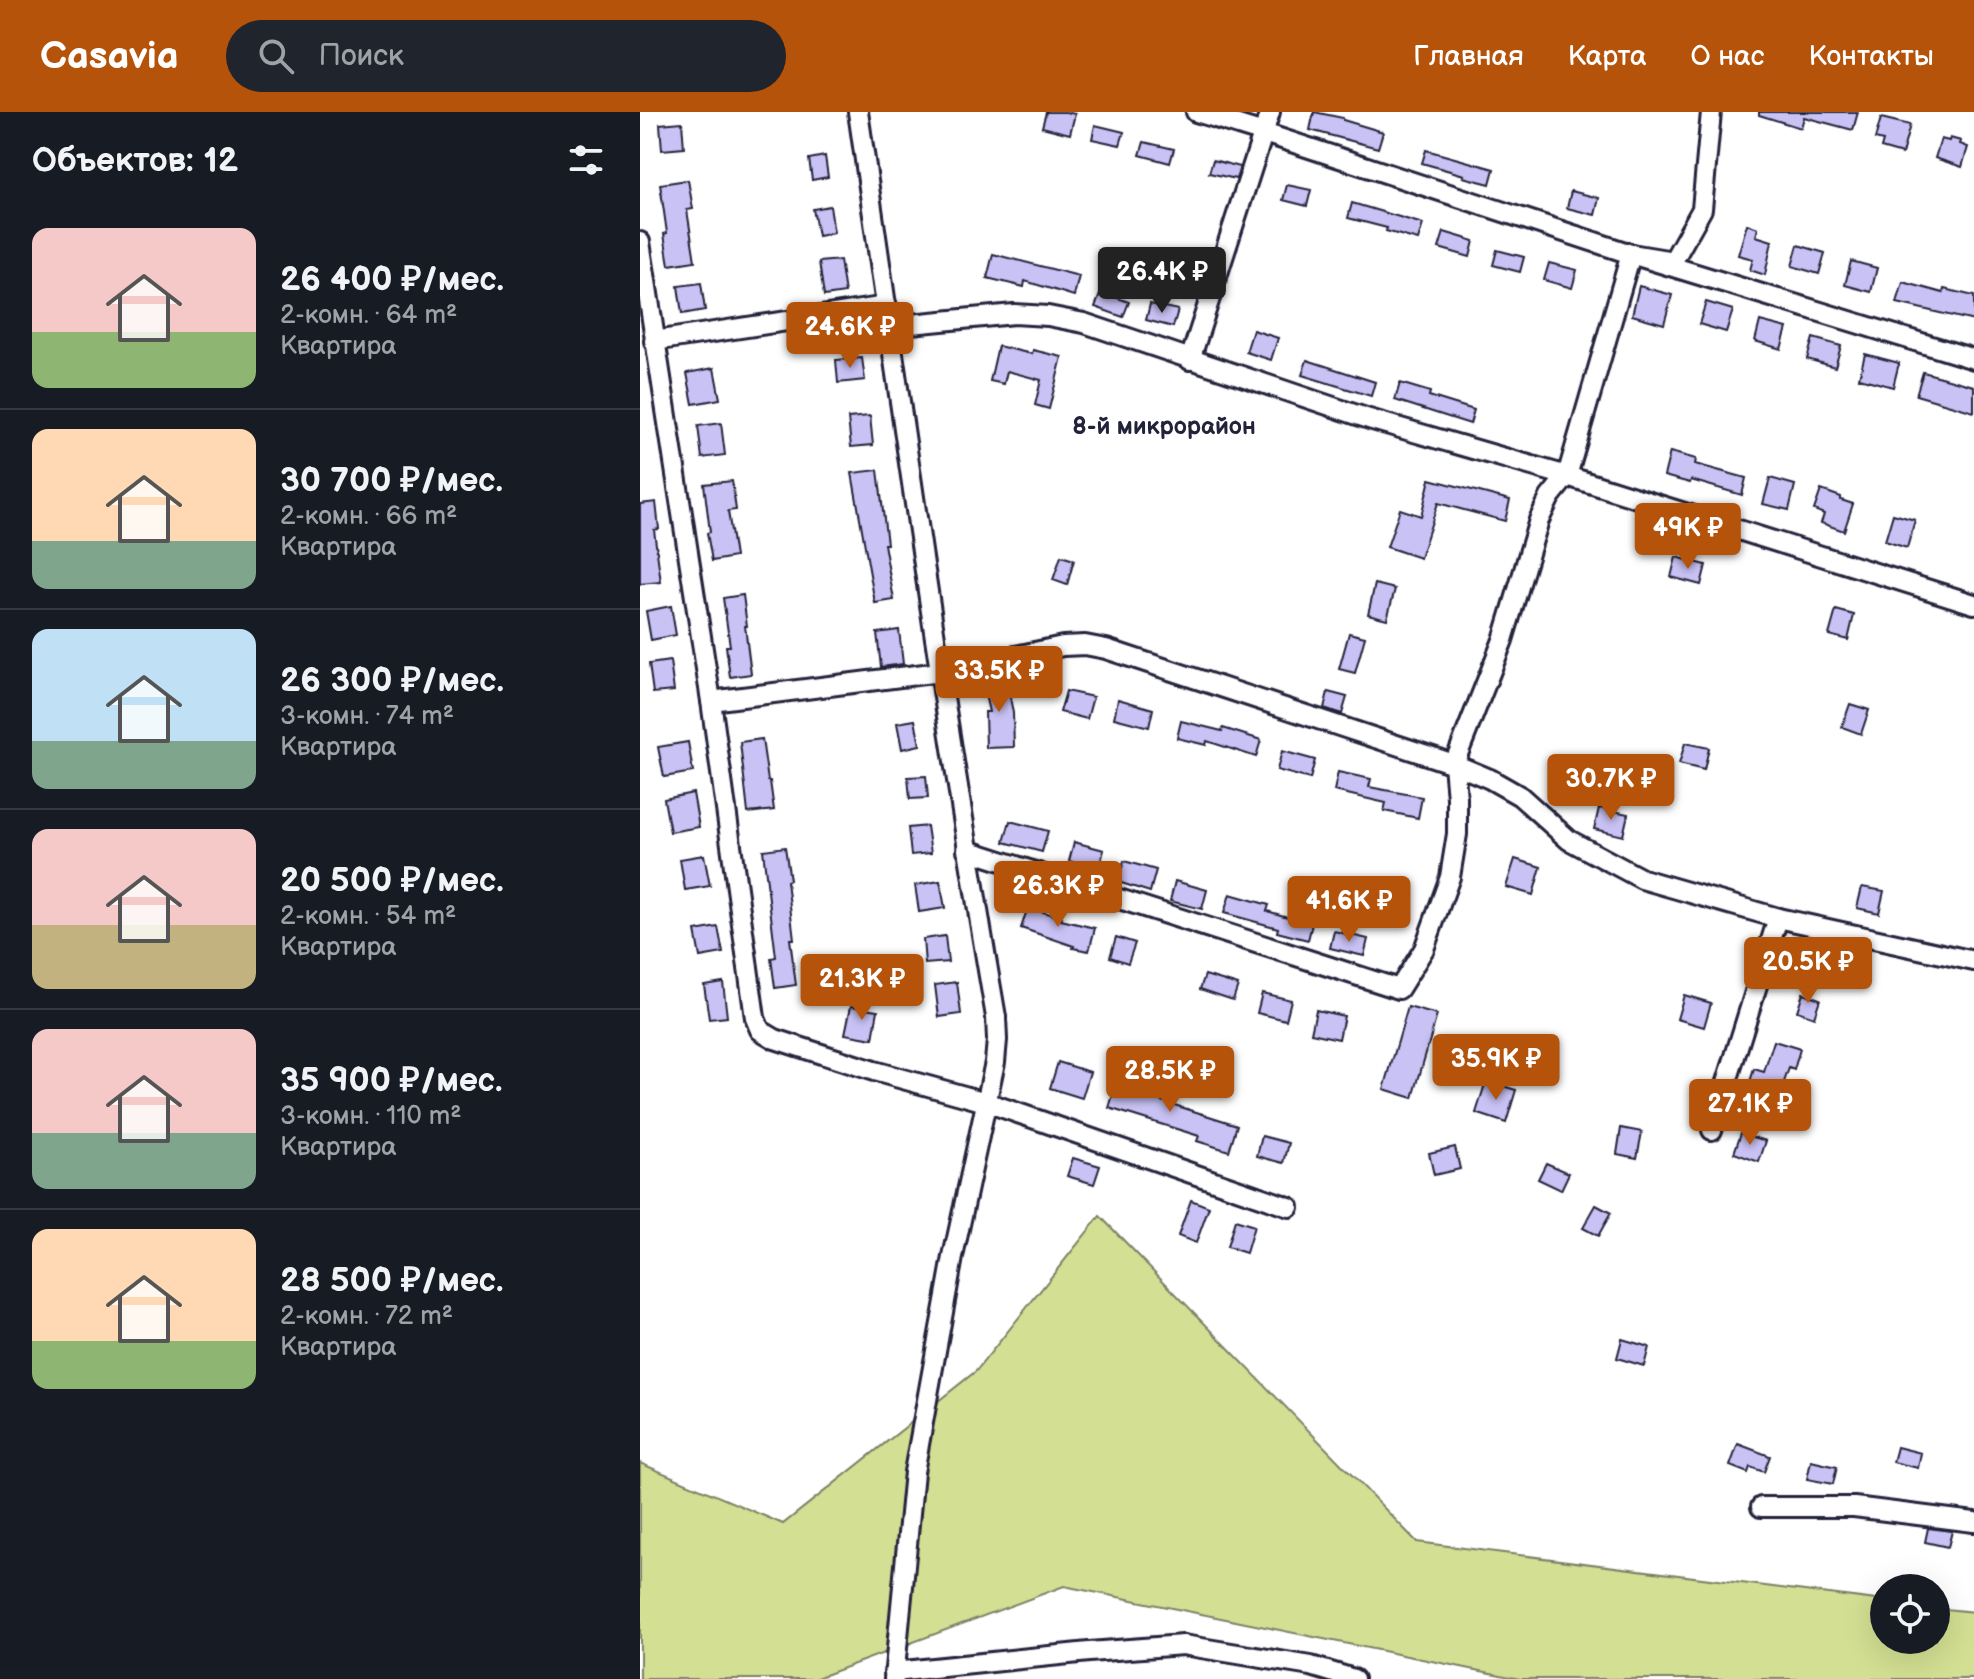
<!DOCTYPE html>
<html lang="ru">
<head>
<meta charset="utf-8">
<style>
  body { margin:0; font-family:"Balsamiq Sans",sans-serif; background:#20242c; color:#f1f3f6; height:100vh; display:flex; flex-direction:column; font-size:30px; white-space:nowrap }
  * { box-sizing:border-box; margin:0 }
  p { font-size:26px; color:#9ea1a6 }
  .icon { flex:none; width:44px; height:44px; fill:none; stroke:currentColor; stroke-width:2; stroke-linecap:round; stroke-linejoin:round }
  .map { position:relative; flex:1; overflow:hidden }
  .sheet { display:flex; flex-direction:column; background:#171b24; width:640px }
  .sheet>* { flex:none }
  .tools { position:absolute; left:1230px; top:1462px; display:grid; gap:16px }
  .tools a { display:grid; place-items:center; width:80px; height:80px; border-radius:50%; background:#171b24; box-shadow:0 8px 32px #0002; font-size:40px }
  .price { position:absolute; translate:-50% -68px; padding:0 18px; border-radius:8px; background:#b45309; color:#fff; font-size:26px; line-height:52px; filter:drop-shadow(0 2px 4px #0008) }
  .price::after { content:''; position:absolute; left:50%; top:48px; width:24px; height:18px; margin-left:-12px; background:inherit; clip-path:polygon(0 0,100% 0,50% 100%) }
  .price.selected { background:#222; color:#fff }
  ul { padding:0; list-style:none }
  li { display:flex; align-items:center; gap:24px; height:200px; padding:0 32px }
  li+li { border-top:2px solid #363941 }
  li span { display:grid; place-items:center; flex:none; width:224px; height:160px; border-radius:16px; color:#555 }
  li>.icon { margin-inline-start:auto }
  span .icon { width:96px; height:96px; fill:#fffc; stroke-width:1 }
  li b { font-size:34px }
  h2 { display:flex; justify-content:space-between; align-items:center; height:96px; padding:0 32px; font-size:34px }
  header { display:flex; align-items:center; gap:48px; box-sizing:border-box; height:112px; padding:0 40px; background:#b45309; color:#fff }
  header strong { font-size:38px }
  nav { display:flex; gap:44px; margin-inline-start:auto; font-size:28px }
  .search { width:560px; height:72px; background:#20242c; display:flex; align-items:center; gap:20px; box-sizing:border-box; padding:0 28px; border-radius:44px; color:#9ea1a6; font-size:30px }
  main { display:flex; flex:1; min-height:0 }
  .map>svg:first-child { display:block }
</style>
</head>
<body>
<header>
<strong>Casavia</strong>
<div class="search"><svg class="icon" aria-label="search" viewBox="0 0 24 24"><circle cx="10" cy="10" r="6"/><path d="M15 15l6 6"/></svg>Поиск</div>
<nav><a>Главная</a><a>Карта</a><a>О нас</a><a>Контакты</a></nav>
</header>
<main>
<section class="sheet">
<h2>Объектов: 12<svg class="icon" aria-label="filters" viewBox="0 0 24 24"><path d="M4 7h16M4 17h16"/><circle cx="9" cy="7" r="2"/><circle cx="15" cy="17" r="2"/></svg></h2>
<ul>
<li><span style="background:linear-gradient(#f6c9c9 65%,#8fb573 0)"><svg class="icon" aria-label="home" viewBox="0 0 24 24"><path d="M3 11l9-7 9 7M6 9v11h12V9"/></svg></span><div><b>26 400 ₽/мес.</b><p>2-комн. · 64 m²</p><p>Квартира</p></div></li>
<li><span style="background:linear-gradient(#ffd9b3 70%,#7fa58c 0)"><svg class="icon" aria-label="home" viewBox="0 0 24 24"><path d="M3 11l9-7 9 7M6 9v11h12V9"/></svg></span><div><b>30 700 ₽/мес.</b><p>2-комн. · 66 m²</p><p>Квартира</p></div></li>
<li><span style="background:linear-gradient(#bfe0f5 70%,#7fa58c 0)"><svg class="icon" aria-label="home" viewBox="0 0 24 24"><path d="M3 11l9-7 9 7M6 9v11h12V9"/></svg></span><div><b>26 300 ₽/мес.</b><p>3-комн. · 74 m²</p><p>Квартира</p></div></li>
<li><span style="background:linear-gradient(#f6c9c9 60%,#c2b280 0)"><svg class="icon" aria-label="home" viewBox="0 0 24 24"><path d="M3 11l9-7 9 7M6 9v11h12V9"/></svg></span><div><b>20 500 ₽/мес.</b><p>2-комн. · 54 m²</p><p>Квартира</p></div></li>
<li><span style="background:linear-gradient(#f6c9c9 65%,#7fa58c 0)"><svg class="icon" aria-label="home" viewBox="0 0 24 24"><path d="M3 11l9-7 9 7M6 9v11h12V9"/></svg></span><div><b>35 900 ₽/мес.</b><p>3-комн. · 110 m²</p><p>Квартира</p></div></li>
<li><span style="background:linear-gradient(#ffd9b3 70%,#8fb573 0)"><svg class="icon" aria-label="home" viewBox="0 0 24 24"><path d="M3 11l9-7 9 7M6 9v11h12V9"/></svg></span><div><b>28 500 ₽/мес.</b><p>2-комн. · 72 m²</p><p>Квартира</p></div></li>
</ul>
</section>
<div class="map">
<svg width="1334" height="1567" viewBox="0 0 1334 1567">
  <rect width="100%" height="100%" fill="#fff"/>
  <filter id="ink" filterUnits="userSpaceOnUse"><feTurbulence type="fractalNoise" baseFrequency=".0125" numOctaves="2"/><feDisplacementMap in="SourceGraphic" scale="16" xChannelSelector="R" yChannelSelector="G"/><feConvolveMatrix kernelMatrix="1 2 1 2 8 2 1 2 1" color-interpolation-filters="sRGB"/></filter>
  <g filter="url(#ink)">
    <polygon fill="#d3df92" stroke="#7a8066" stroke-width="2" points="460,1104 777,1430 1244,1489 1244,1528 1296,1528 1296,1496 1334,1500 1334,1567 880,1567 424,1474 174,1567 0,1567 0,1351 143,1412 336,1259"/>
    <g fill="#c9c2f4" stroke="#22223b" stroke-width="2">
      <polygon points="406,0 426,0 435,2 430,22 402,15"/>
      <polygon points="674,0 703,6 703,8 743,20 738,36 670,18"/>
      <polygon points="1119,0 1218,0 1213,18 1164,5 1161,16 1119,3"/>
      <polygon points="1241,6 1270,13 1262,42 1241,36 1243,29 1235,27"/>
      <polygon points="42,10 44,36 22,38 20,12"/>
      <polygon points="455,13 484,20 480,33 452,27"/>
      <polygon points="1310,26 1321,29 1320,32 1328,35 1322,55 1295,46 1301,27 1309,29"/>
      <polygon points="504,30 534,37 530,51 500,43"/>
      <polygon points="786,38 854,57 850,72 823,65 824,63 782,51"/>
      <polygon points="185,44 188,65 172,68 169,47"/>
      <polygon points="573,48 600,55 596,67 569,61"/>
      <polygon points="48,68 53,97 47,98 55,149 29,153 24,122 27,121 20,72"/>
      <polygon points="647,73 671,78 667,94 643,88"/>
      <polygon points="931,79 959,86 955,103 927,96"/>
      <polygon points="712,91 783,112 778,128 746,119 747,116 708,106"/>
      <polygon points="190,94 194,121 178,124 173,97"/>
      <polygon points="1107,112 1118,116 1116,124 1132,129 1125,163 1110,158 1113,147 1098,143"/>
      <polygon points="804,120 834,129 830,145 799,136"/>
      <polygon points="1158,133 1185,141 1179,162 1152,154"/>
      <polygon points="857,138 884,145 880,160 853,153"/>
      <polygon points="353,142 439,164 434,184 385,169 384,175 347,166"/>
      <polygon points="200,148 205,181 184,184 179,150"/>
      <polygon points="1211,149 1237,156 1231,180 1205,173"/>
      <polygon points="909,151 937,158 932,176 904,168"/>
      <polygon points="1263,170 1303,181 1304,177 1334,184 1334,209 1257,191"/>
      <polygon points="61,171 65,198 42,202 38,174"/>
      <polygon points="999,174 1032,183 1024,212 992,203"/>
      <polygon points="461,180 489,190 483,205 455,195"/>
      <polygon points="1066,190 1093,198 1086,220 1059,212"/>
      <polygon points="510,192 538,198 533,215 506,208"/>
      <polygon points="1120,209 1147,216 1141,237 1115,229"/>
      <polygon points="613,218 638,226 631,248 606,240"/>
      <polygon points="1173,226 1201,234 1195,255 1167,247"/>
      <polygon points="358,234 392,242 393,238 422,245 409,297 395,293 401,268 367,259 364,272 350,269"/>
      <polygon points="1225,242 1259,251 1253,275 1219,266"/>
      <polygon points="222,246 225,268 198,271 196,248"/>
      <polygon points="667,248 735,270 731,284 662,263"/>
      <polygon points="74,256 80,287 53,292 47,261"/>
      <polygon points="1283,260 1334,274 1334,300 1276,283"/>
      <polygon points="760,271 790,280 789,284 834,298 830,312 755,288"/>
      <polygon points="230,304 233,333 211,335 208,306"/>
      <polygon points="81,311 85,343 62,346 58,314"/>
      <polygon points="1030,340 1056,347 1055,352 1106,366 1102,383 1051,368 1050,371 1024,364"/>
      <polygon points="238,358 247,432 244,432 254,488 235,491 212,361"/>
      <polygon points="1130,366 1155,373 1149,398 1123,392"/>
      <polygon points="790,367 870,388 865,409 798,391 780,446 747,435 760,397 781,404"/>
      <polygon points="92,369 96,398 88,399 95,445 72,449 67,421 70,420 64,372"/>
      <polygon points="1181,378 1201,385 1201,388 1213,392 1204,419 1181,411 1184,402 1174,398"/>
      <polygon points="16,390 19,417 14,418 21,470 0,472 0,392"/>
      <polygon points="1253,402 1275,408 1267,436 1245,429"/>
      <polygon points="421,444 434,448 427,473 413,468"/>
      <polygon points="1036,445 1066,453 1061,473 1031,465"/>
      <polygon points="735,472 755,477 747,507 728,502"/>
      <polygon points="103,483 107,514 105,514 111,562 90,565 86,534 90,534 83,486"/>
      <polygon points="31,494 36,523 11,528 6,499"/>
      <polygon points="1196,498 1214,503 1208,528 1189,523"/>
      <polygon points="259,518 263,552 241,555 237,521"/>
      <polygon points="709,521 725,525 715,561 699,557"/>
      <polygon points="30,549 34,579 13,581 9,552"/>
      <polygon points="366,564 373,601 374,635 346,636 345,600 349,600 342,569"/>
      <polygon points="426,579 453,585 447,607 420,600"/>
      <polygon points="688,580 707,585 702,602 684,596"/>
      <polygon points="478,587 513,597 509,615 474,606"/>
      <polygon points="1210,592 1229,598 1221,622 1202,615"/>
      <polygon points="275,608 280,633 262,637 257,611"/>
      <polygon points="541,609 582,619 583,616 621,628 616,645 567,629 566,633 537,626"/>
      <polygon points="122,627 128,669 130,669 134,698 108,701 100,630"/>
      <polygon points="48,630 53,660 24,665 18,635"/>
      <polygon points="1045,631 1069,636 1064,658 1039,652"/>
      <polygon points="642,639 675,648 670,667 637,658"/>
      <polygon points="698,660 731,667 729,675 782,685 778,706 744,699 746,691 694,679"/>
      <polygon points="286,664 288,686 270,687 268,665"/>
      <polygon points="53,681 59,715 30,720 24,687"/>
      <polygon points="959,696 988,702 983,724 954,717"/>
      <polygon points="370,709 408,719 402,740 364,730"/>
      <polygon points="287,714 291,741 271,743 268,716"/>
      <polygon points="434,730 464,738 459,758 429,749"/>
      <polygon points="145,735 150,768 147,769 154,827 150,827 156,873 135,876 131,846 136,845 123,738"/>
      <polygon points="64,743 70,774 45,778 40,747"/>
      <polygon points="875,747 901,755 893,783 866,775"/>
      <polygon points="484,749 516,758 510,780 478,770"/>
      <polygon points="300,769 305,796 279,800 275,773"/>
      <polygon points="535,769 567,778 562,797 530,789"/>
      <polygon points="1222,775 1244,779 1239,801 1217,796"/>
      <polygon points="590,782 629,793 627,799 672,812 668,828 637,820 638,816 584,801"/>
      <polygon points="388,795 422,806 421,808 455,816 449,839 433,836 434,834 381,816"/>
      <polygon points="78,815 83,841 60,845 55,819"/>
      <polygon points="694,819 728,827 724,844 690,836"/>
      <polygon points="305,824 308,850 285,852 283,827"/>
      <polygon points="476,825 495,831 488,851 470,845"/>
      <polygon points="565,863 598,873 593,888 560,877"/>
      <polygon points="83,870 87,905 69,907 64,873"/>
      <polygon points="317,870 321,902 299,905 295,873"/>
      <polygon points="622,881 651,888 646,908 617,901"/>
      <polygon points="1163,881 1180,887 1174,905 1157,899"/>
      <polygon points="1044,883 1071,891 1064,915 1037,907"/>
      <polygon points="211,894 238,898 233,927 205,922"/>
      <polygon points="768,895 797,903 773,986 744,977"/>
      <polygon points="676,898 704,904 699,927 671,921"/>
      <polygon points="1134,929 1160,937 1154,958 1149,956 1139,984 1109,973 1114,957 1124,960"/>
      <polygon points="418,950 450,960 442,986 410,976"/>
      <polygon points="480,960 502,967 497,981 597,1013 589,1039 557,1029 559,1024 469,996"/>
      <polygon points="846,969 876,978 866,1011 836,1001"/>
      <polygon points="981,1016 1002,1020 997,1046 977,1042"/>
      <polygon points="1101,1021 1126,1029 1119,1050 1094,1041"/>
      <polygon points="622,1024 649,1031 644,1051 617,1044"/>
      <polygon points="815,1035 820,1057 794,1063 789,1041"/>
      <polygon points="433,1046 460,1054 454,1072 427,1064"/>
      <polygon points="906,1051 929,1061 921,1078 898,1067"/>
      <polygon points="551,1088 569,1095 556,1131 538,1124"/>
      <polygon points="956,1093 971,1101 958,1124 943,1116"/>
      <polygon points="595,1108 614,1114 606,1141 587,1135"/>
      <polygon points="982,1227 1009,1235 1004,1254 977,1246"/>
      <polygon points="1098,1332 1130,1344 1124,1360 1110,1355 1108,1361 1090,1354"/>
      <polygon points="1257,1335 1281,1341 1278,1356 1253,1350"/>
      <polygon points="1171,1349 1197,1355 1193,1372 1167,1367"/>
      <polygon points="1288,1416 1312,1419 1308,1435 1285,1430"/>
    </g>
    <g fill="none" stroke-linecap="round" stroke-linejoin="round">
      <g stroke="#22223b" stroke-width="24">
        <g id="minor">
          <path d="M218 0C262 302 304 604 356 905L357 928 355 950 313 1145 274 1360 254 1567"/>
          <polyline points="556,0 624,21 991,142 1334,247"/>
          <polyline points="1071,0 1062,97 1033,149 991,142 927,364 910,385 899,408 863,528 814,652 850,667 880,684 929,728 1002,767 1138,806 1334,849"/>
          <polyline points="0,130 71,589 115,906 120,918 135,927 234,959 346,990 649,1095"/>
          <polyline points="250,214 374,202 408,204 444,211 729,307 927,364 1334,492"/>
          <polyline points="14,229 247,194"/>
          <polyline points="550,248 630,0"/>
          <polyline points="71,589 300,560 423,534 445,533 466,537 814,652 817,686 817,722 810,765 784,837 759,877 327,738"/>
          <polyline points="1072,1018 1138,806"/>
          <polyline points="1121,1395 1214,1395 1334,1410"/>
          <polyline points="254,1560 449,1540 543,1533 671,1554 714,1567"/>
        </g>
      </g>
      <use href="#minor" stroke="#fff" stroke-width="18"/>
    </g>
  </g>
  <g text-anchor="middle" stroke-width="7" stroke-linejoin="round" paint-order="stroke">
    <g font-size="24" font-weight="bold" fill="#22223b" stroke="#fff">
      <text x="524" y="322">8-й микрорайон</text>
    </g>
  </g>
</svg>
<div class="tools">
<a><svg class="icon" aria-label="locate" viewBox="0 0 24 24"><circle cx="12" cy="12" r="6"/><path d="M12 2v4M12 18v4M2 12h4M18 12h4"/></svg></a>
</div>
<b class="price selected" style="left:522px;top:203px">26.4K ₽</b>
<b class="price" style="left:210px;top:258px">24.6K ₽</b>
<b class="price" style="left:1048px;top:459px">49K ₽</b>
<b class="price" style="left:359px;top:602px">33.5K ₽</b>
<b class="price" style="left:971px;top:710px">30.7K ₽</b>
<b class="price" style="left:418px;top:817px">26.3K ₽</b>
<b class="price" style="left:709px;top:832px">41.6K ₽</b>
<b class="price" style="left:1168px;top:893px">20.5K ₽</b>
<b class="price" style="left:222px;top:910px">21.3K ₽</b>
<b class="price" style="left:856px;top:990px">35.9K ₽</b>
<b class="price" style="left:530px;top:1002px">28.5K ₽</b>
<b class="price" style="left:1110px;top:1035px">27.1K ₽</b>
</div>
</main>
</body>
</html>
